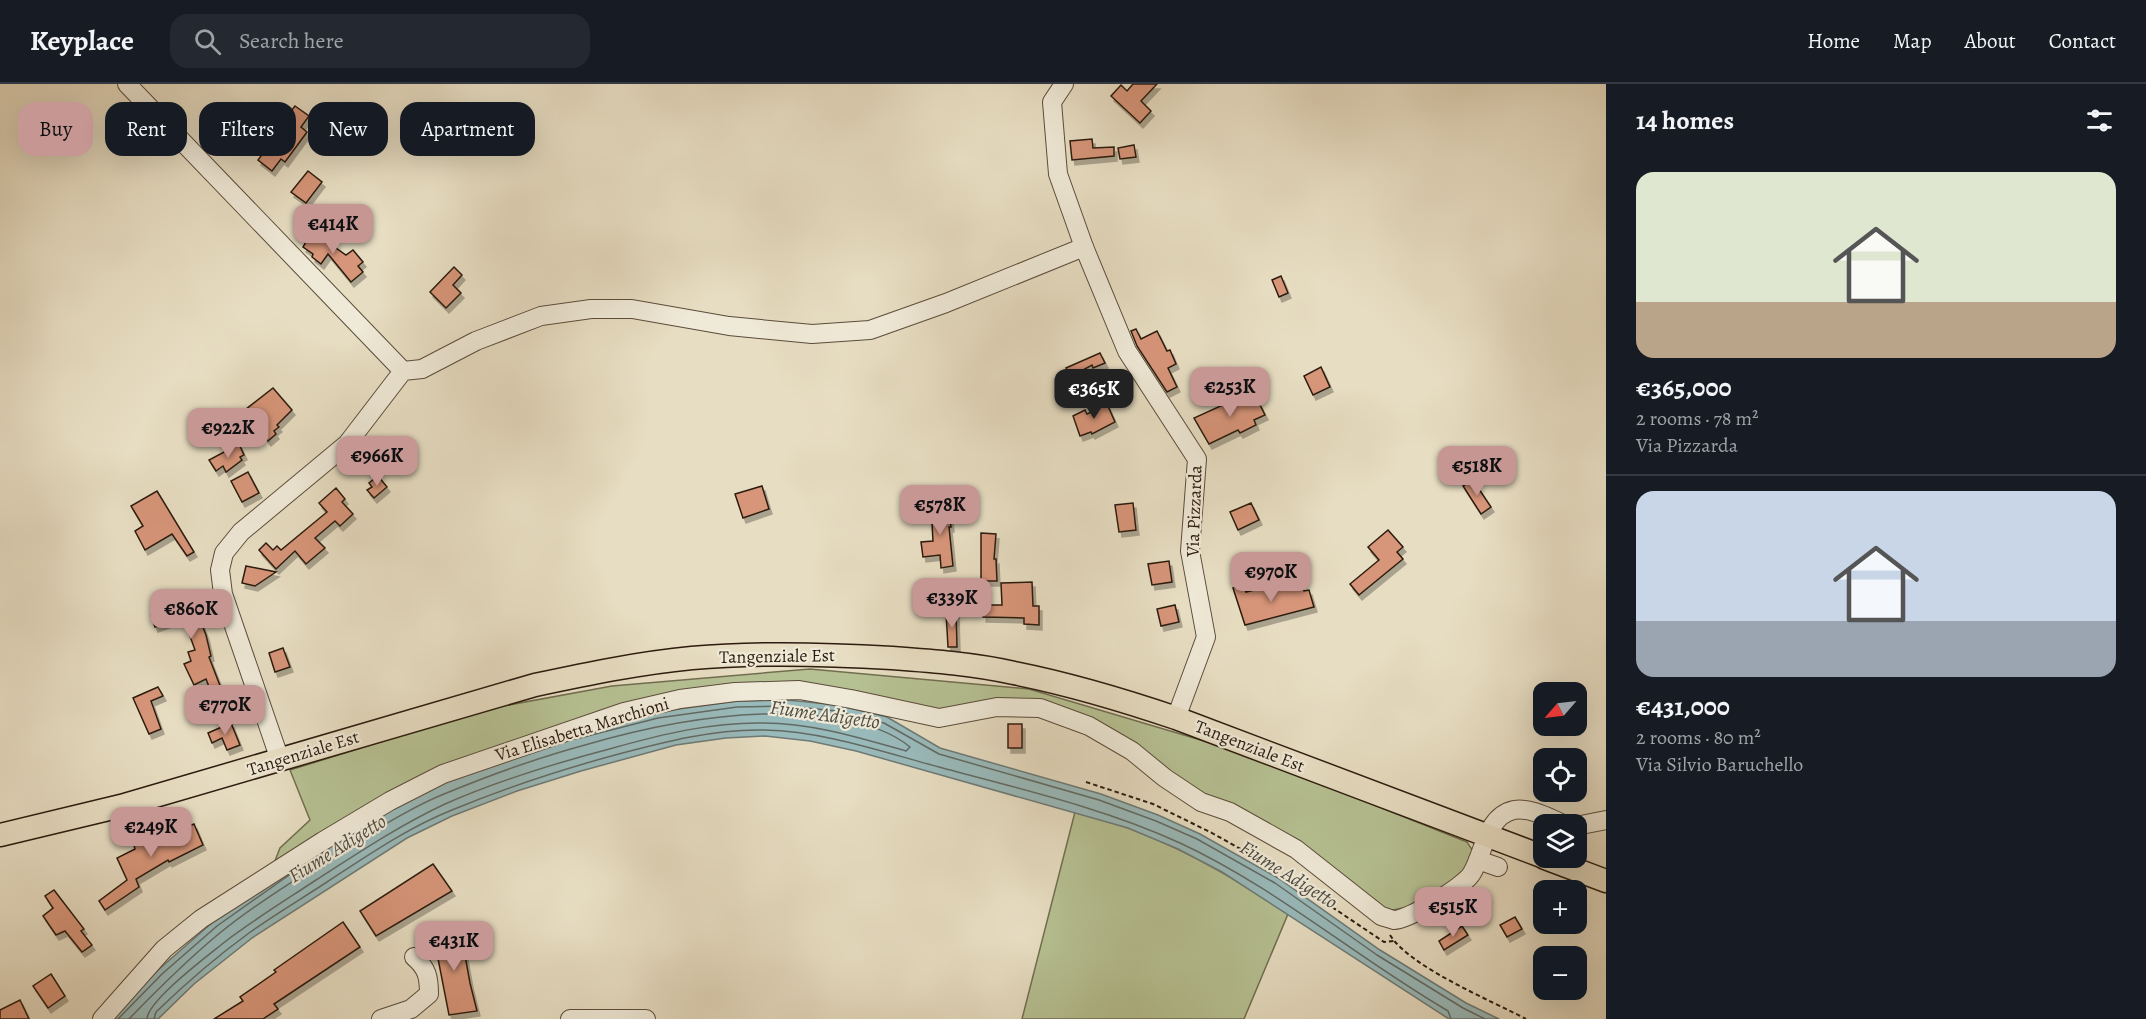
<!DOCTYPE html>
<html lang="en">
<head>
<meta charset="utf-8">
<style>
  body { margin:0; font-family:Alegreya,serif; background:#242831; color:#f1f3f6; height:100vh; display:flex; flex-direction:column; font-size:22px; white-space:nowrap }
  * { box-sizing:border-box; margin:0 }
  p { font-size:20px; color:#9ea1a6 }
  .icon { flex:none; width:33px; height:33px; fill:none; stroke:currentColor; stroke-width:2; stroke-linecap:round; stroke-linejoin:round }
  .map { position:relative; flex:1; overflow:hidden }
  .sheet { display:flex; flex-direction:column; background:#171b24; width:540px }
  .sheet>* { flex:none }
  .banner { position:absolute; left:18px; top:18px; width:570px; height:54px; display:flex; gap:12px }
  .needle { width:39px; rotate:242deg }
  .buttons { position:absolute; left:1533px; top:598px; display:grid; gap:12px }
  .buttons a { display:grid; place-items:center; width:54px; height:54px; border-radius:12px; background:#171b24; box-shadow:0 6px 24px #0002; font-size:30px }
  .price { position:absolute; translate:-50% -51px; padding:0 14px; border-radius:12px; background:#c59692; color:#111; font-size:20px; line-height:39px; filter:drop-shadow(0 2px 3px #0008) }
  .price::after { content:''; position:absolute; left:50%; top:36px; width:18px; height:14px; margin-left:-9px; background:inherit; clip-path:polygon(0 0,100% 0,50% 100%) }
  .price.current { background:#222; color:#fff }
  ul { padding:0; list-style:none }
  li { display:grid; align-content:center; gap:12px; height:318px; padding:0 30px }
  li+li { border-top:2px solid #363941 }
  li span { display:grid; place-items:center; height:186px; border-radius:18px; color:#555 }
  li>.icon { margin-inline-start:auto }
  span .icon { width:108px; height:108px; fill:#fffc; stroke-width:1 }
  li b { font-size:26px }
  h2 { display:flex; justify-content:space-between; align-items:center; height:72px; padding:0 30px; font-size:26px }
  .tag { padding:0 21px; border-radius:18px; background:#171b24; box-shadow:0 6px 24px #0002; font-size:21px; line-height:54px }
  .tag.current { background:#c59692; color:#111 }
  header { display:flex; align-items:center; gap:36px; box-sizing:border-box; height:84px; padding:0 30px; background:#171b24; border-bottom:2px solid #363941 }
  header strong { font-size:28px }
  nav { display:flex; gap:33px; margin-inline-start:auto; font-size:21px }
  .search { width:420px; height:54px; background:#242831; display:flex; align-items:center; gap:15px; box-sizing:border-box; padding:0 21px; border-radius:18px; color:#9ea1a6; font-size:22px }
  main { display:flex; flex:1; min-height:0 }
  .map>svg:first-child { display:block }
</style>
</head>
<body>
<header>
<strong>Keyplace</strong>
<div class="search"><svg class="icon" aria-label="search" viewBox="0 0 24 24"><circle cx="10" cy="10" r="6"/><path d="M15 15l6 6"/></svg>Search here</div>
<nav><a>Home</a><a>Map</a><a>About</a><a>Contact</a></nav>
</header>
<main>
<div class="map">
<svg width="1606" height="935" viewBox="0 0 1606 935">
  <defs>
    <filter id="shadow"><feDropShadow dx="3" dy="5" stdDeviation="0" flood-color="#0004"/></filter>
  </defs>
  <rect width="100%" height="100%" fill="#e7ddc2"/>
  <filter id="stains"><feTurbulence type="fractalNoise" baseFrequency=".00333" numOctaves="4"/><feColorMatrix values="0 0 0 0 .2 0 0 0 0 .09 0 0 0 0 .02 0 0 0 .5 -.17"/></filter>
  <radialGradient id="worn" r=".72"><stop offset=".6" stop-color="#630" stop-opacity="0"/><stop offset="1" stop-color="#630" stop-opacity=".3"/></radialGradient>
  <g fill="#b6c193" stroke="#716e50" stroke-width="1.5">
    <polygon points="810,585 1029,605 1241,668 1467,758 1473,767 1469,779 1459,796 1417,821 1393,826 1375,824 1334,788 1043,622 939,629 751,602 406,700 336,739 273,782 280,764 310,736 290,686 487,625 612,602"/>
    <path d="M1075 728C1092 733 1111 738 1128 744 1186 765 1238 796 1288 830L1244 935H1022Z"/>
  </g>
  <polygon fill="#99babb" stroke="#6d7a76" stroke-width="1.5" points="787,616 837,621 887,633 940,664 1101,710 1158,731 1200,750 1278,794 1380,866 1466,919 1499,935 1449,935 1222,788 1178,765 1128,744 856,667 810,657 765,652 726,654 676,661 581,687 517,707 452,732 407,754 252,854 194,900 158,935 110,935 158,886 214,837 297,779 436,698 538,660 657,628 737,617"/>
  <g fill="none" stroke-linecap="round" stroke-linejoin="round">
    <g stroke="#626a64" stroke-width="1.5">
      <polyline points="576,655 658,634 737,623 787,622 836,627 884,639 939,670 1099,716 1156,737 1197,755 1275,799 1377,871 1463,924 1485,935"/>
      <polyline points="118,935 162,890 217,842 292,789"/>
      <path d="M129 935C158 905 188 875 221 848 261 816 306 789 349 762 377 745 414 722 444 710 490 691 537 674 585 661 643 644 702 632 762 630 807 629 874 633 910 663L906 667C860 654 812 639 764 639 712 638 663 650 613 664 556 679 499 696 445 720 400 741 358 769 316 796 286 816 255 835 226 857 209 871 148 916 147 935"/>
      <path d="M154 935 156 928C185 900 216 873 249 849 274 831 301 815 327 798 367 772 407 744 452 726 505 704 560 686 615 671 664 658 713 645 764 646 823 647 883 668 939 683 1020 705 1104 724 1180 759 1275 803 1357 874 1448 927L1451 935"/>
    </g>
  </g>
  <g fill="#d79579" stroke="#2c1b0e" stroke-width="1.5" filter="url(#shadow)">
    <polygon points="1133,0 1157,0 1141,17 1151,27 1140,39 1111,12 1121,1 1127,7"/>
    <polygon points="295,22 309,32 301,43 307,48 285,78 281,75 272,87 258,76 264,68 252,54 243,62 234,52 253,36 273,60 291,35 287,32"/>
    <polygon points="1092,55 1093,64 1114,63 1114,72 1072,76 1070,57"/>
    <polygon points="1134,61 1136,73 1120,75 1118,64"/>
    <polygon points="308,87 322,98 306,119 291,108"/>
    <polygon points="309,145 346,171 353,166 363,178 358,182 363,188 351,198 328,170 321,180 312,173 313,170 303,163 306,158 302,155"/>
    <polygon points="454,183 462,191 453,201 461,209 446,224 430,208"/>
    <polygon points="1281,192 1288,209 1279,213 1272,196"/>
    <polygon points="1136,245 1141,255 1157,247 1167,267 1170,266 1176,280 1168,284 1177,303 1167,308 1137,262 1131,247"/>
    <polygon points="1100,269 1105,279 1093,284 1092,281 1070,293 1066,284"/>
    <polygon points="1321,283 1330,303 1313,311 1304,292"/>
    <polygon points="273,304 292,326 277,341 279,343 274,347 276,350 268,357 251,335 247,337 241,329"/>
    <polygon points="1249,309 1254,321 1259,319 1265,331 1254,336 1256,341 1240,349 1238,346 1209,360 1194,334"/>
    <polygon points="1107,320 1115,338 1092,350 1091,348 1080,352 1073,332 1085,326 1087,330"/>
    <polygon points="239,360 244,371 240,373 242,376 226,388 223,382 216,387 209,376"/>
    <polygon points="248,388 259,409 242,418 231,397"/>
    <polygon points="378,392 387,403 374,414 367,406 372,403 369,399"/>
    <polygon points="1473,396 1491,423 1481,430 1463,402"/>
    <polygon points="762,402 769,425 743,434 735,410"/>
    <polygon points="336,404 345,415 342,418 353,430 340,442 335,437 315,454 325,464 306,480 295,467 276,485 259,466 266,459 273,466 277,462 281,466 327,428 319,419"/>
    <polygon points="157,407 194,468 187,472 172,450 145,466 135,447 143,442 131,422"/>
    <polygon points="1133,419 1136,446 1119,448 1115,421"/>
    <polygon points="1251,419 1259,436 1238,446 1230,428"/>
    <polygon points="949,421 951,443 949,443 953,482 941,484 940,471 923,473 921,458 933,457 931,422"/>
    <polygon points="1388,446 1403,463 1397,468 1403,475 1359,511 1350,500 1379,476 1368,463"/>
    <polygon points="981,449 996,450 994,475 996,475 997,497 981,497"/>
    <polygon points="1169,477 1172,498 1152,501 1148,480"/>
    <polygon points="246,482 276,488 255,502 242,499"/>
    <polygon points="1032,498 1033,522 1039,522 1039,541 1024,540 1024,534 983,533 984,521 1002,521 1001,499"/>
    <polygon points="1243,501 1246,508 1266,503 1268,508 1289,502 1290,506 1302,503 1304,507 1309,506 1314,523 1245,541 1233,504"/>
    <polygon points="190,510 206,551 211,572 209,573 226,617 216,621 206,595 194,601 184,580 191,577 188,568 195,566 183,533 155,543 151,531 157,529 153,518 172,511 174,515"/>
    <polygon points="1175,521 1179,538 1161,542 1157,525"/>
    <polygon points="956,527 957,563 948,563 946,528"/>
    <polygon points="283,564 290,583 275,588 269,569"/>
    <polygon points="158,603 163,612 151,617 161,645 149,650 133,614"/>
    <polygon points="231,639 240,661 227,666 222,654 212,659 208,649"/>
    <rect x="1008" y="640" width="14" height="24"/>
    <polygon points="194,740 203,761 169,778 168,776 136,795 139,803 105,826 99,817 127,796 117,774 135,765 131,749 147,745 153,760 173,751 171,747 180,742 182,745"/>
    <polygon points="433,780 452,807 376,852 360,827"/>
    <polygon points="54,806 84,845 81,847 92,861 82,868 65,847 56,851 43,832 53,824 45,812"/>
    <polygon points="1515,833 1522,845 1507,853 1500,841"/>
    <polygon points="343,838 360,863 274,920 278,925 263,935 214,935 243,917 240,913 276,888 274,886"/>
    <polygon points="1462,842 1468,851 1444,866 1439,857"/>
    <polygon points="460,844 470,899 477,927 449,931 433,849"/>
    <polygon points="51,890 65,912 48,924 33,902"/>
    <polygon points="20,916 29,935 0,935 0,926"/>
  </g>
  <g fill="none" stroke-linecap="round" stroke-linejoin="round">
    <g stroke="#5b4c3b" stroke-width="20">
      <g id="minor">
        <polyline points="127,0 403,287"/>
        <polyline points="1064,0 1052,18 1058,90 1084,163 1127,267 1197,375 1190,467 1206,553 1176,634"/>
        <polyline points="280,676 223,510 220,486 224,469 241,448 347,360 403,287 422,285 476,257 541,232 591,225 632,225 729,242 812,250 870,246 946,219 1084,163"/>
        <polyline points="1576,742 1606,736"/>
        <polyline points="1478,776 1498,783"/>
        <path d="M102 935 164 865 201 835 323 757 390 717 443 690 624 628 680 615 735 608 799 606 851 615 939 634 997 623 1040 624 1089 642 1132 667 1165 694 1201 718 1230 728 1296 765 1381 832C1385 833 1390 835 1394 836 1408 836 1465 802 1472 789 1484 769 1486 732 1514 726 1531 723 1551 735 1566 741"/>
        <path d="M381 935 411 925 429 910C429 893 427 884 414 873"/>
        <polyline points="570,935 646,935"/>
      </g>
    </g>
    <g stroke="#2c1b0e" stroke-width="25">
      <g id="major">
        <path d="M0 751 121 722 535 601C587 590 639 579 692 574 759 568 826 570 892 574 933 577 974 580 1014 589 1069 600 1123 616 1176 634L1544 773"/>
        <polyline points="1545,774 1606,797"/>
      </g>
    </g>
    <g stroke="#2c1b0e" stroke-width="2" stroke-dasharray="4.5 3" stroke-linecap="butt">
      <polyline points="1086,698 1153,720 1212,749 1271,782 1384,858 1394,857"/>
      <path d="M1390 851C1410 883 1490 916 1526 935"/>
    </g>
    <use href="#minor" stroke="#efe9d7" stroke-width="18"/>
    <use href="#major" stroke="#e7ddc2" stroke-width="22"/>
  </g>
  <g text-anchor="middle" stroke-width="4.5" stroke-linejoin="round" paint-order="stroke">
    <g font-size="18" fill="#2c1b0e" stroke="#efe9d7">
      <text transform="translate(1194 427) rotate(-88)" y="6">Via Pizzarda</text>
      <text transform="translate(777 572) rotate(-1)" y="6">Tangenziale Est</text>
      <text transform="translate(582 645) rotate(-17)" y="6">Via Elisabetta Marchioni</text>
      <text transform="translate(1250 662) rotate(21)" y="6">Tangenziale Est</text>
      <text transform="translate(303 669) rotate(-17)" y="6">Tangenziale Est</text>
    </g>
    <g font-size="20" font-style="italic" fill="#4d4b42" stroke="#efe9d7">
      <text transform="translate(825 630) rotate(8)" y="7">Fiume Adigetto</text>
      <text transform="translate(337 764) rotate(-32)" y="7">Fiume Adigetto</text>
      <text transform="translate(1289 790) rotate(32)" y="7">Fiume Adigetto</text>
    </g>
  </g>
  <rect width="100%" height="100%" filter="url(#stains)"/>
  <rect width="100%" height="100%" fill="url(#worn)"/>
</svg>
<div class="buttons">
<a><svg class="needle" viewBox="-14 -14 28 28"><path d="M0-13l5 13h-10z" fill="#e53935"/><path d="M0 13l5-13h-10z" fill="#9ea1a6"/></svg></a>
<a><svg class="icon" aria-label="locate" viewBox="0 0 24 24"><circle cx="12" cy="12" r="6"/><path d="M12 2v4M12 18v4M2 12h4M18 12h4"/></svg></a>
<a><svg class="icon" aria-label="layers" viewBox="0 0 24 24"><path d="M12 4l9 5-9 5-9-5zM3 14l9 5 9-5"/></svg></a>
<a>+</a>
<a>−</a>
</div>
<b class="price" style="left:333px;top:171px">€414K</b>
<b class="price" style="left:1230px;top:334px">€253K</b>
<b class="price current" style="left:1094px;top:336px">€365K</b>
<b class="price" style="left:228px;top:375px">€922K</b>
<b class="price" style="left:377px;top:403px">€966K</b>
<b class="price" style="left:1477px;top:413px">€518K</b>
<b class="price" style="left:940px;top:452px">€578K</b>
<b class="price" style="left:1271px;top:519px">€970K</b>
<b class="price" style="left:952px;top:545px">€339K</b>
<b class="price" style="left:191px;top:556px">€860K</b>
<b class="price" style="left:225px;top:652px">€770K</b>
<b class="price" style="left:151px;top:774px">€249K</b>
<b class="price" style="left:1453px;top:854px">€515K</b>
<b class="price" style="left:454px;top:888px">€431K</b>
<div class="banner">
<a class="tag current">Buy</a>
<a class="tag">Rent</a>
<a class="tag">Filters</a>
<a class="tag">New</a>
<a class="tag">Apartment</a>
</div>
</div>
<section class="sheet">
<h2>14 homes<svg class="icon" aria-label="filters" viewBox="0 0 24 24"><path d="M4 7h16M4 17h16"/><circle cx="9" cy="7" r="2"/><circle cx="15" cy="17" r="2"/></svg></h2>
<ul>
<li><span style="background:linear-gradient(#dfe7d0 70%,#b9a48a 0)"><svg class="icon" aria-label="home" viewBox="0 0 24 24"><path d="M3 11l9-7 9 7M6 9v11h12V9"/></svg></span><div><b>€365,000</b><p>2 rooms · 78 m²</p><p>Via Pizzarda</p></div></li>
<li><span style="background:linear-gradient(#c9d6e8 70%,#9aa5b1 0)"><svg class="icon" aria-label="home" viewBox="0 0 24 24"><path d="M3 11l9-7 9 7M6 9v11h12V9"/></svg></span><div><b>€431,000</b><p>2 rooms · 80 m²</p><p>Via Silvio Baruchello</p></div></li>
</ul>
</section>
</main>
</body>
</html>
